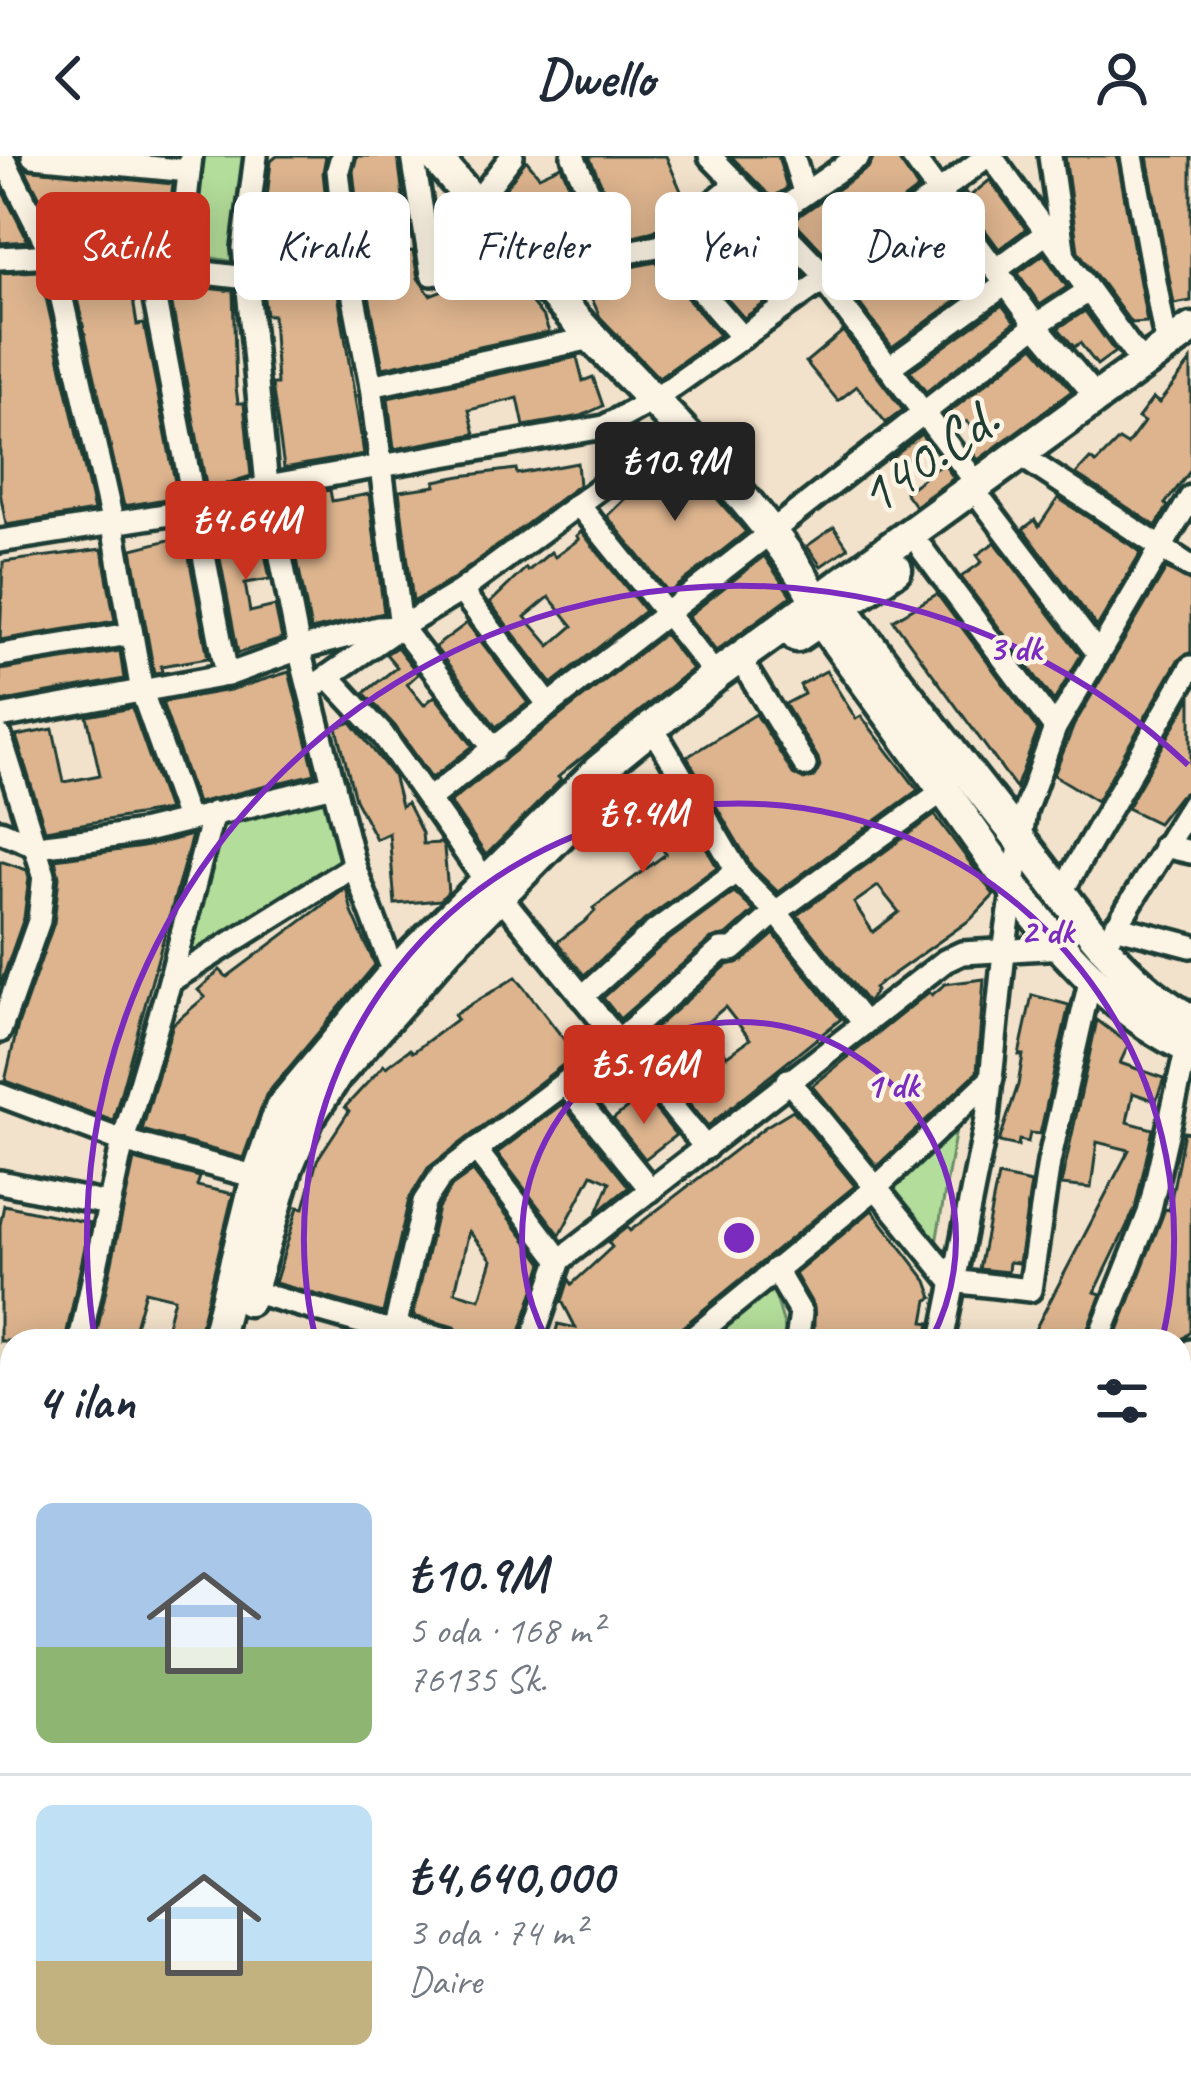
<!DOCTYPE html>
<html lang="tr">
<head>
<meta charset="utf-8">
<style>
  body { margin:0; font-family:Caveat,sans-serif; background:#f2f2f3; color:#1f2937; height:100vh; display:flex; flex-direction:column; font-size:45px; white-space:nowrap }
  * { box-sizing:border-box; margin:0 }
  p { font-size:39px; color:#747a83 }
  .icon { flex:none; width:66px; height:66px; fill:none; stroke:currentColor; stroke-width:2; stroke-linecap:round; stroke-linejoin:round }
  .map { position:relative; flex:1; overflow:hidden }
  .details { position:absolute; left:0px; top:1173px; width:1191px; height:771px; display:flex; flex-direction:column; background:#fff; border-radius:36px 36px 0 0; box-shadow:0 6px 30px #0003 }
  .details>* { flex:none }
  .banner { position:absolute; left:36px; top:36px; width:1119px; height:108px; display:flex; gap:24px }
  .price { position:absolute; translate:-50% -102px; padding:0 27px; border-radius:12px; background:#c8321e; color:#fff; font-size:39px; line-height:78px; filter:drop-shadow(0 3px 6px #0008) }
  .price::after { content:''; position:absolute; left:50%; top:72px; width:36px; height:27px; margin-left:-18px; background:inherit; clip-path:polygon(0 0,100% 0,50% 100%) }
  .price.current { background:#222; color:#fff }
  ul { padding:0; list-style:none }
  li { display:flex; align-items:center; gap:36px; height:300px; padding:0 36px }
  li+li { border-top:3px solid #e0e1e3 }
  li span { display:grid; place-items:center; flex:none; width:336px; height:240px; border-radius:18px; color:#555 }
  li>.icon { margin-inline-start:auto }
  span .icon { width:144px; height:144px; fill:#fffc; stroke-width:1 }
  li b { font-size:51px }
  h2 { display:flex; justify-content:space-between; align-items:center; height:144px; padding:0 36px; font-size:51px }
  .pill { padding:0 42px; border-radius:18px; background:#fff; box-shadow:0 6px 30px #0003; font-size:42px; line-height:108px }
  .pill.current { background:#c8321e; color:#fff }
  header { display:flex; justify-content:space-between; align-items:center; height:156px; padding:0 36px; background:#fff; font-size:54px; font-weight:800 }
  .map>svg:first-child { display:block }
</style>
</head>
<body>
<header><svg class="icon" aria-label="back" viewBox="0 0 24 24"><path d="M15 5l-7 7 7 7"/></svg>Dwello<svg class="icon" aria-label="person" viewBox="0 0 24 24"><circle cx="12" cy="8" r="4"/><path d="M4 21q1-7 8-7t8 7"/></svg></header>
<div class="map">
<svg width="1191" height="1942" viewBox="0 0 1191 1942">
  <rect width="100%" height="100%" fill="#f3e2cb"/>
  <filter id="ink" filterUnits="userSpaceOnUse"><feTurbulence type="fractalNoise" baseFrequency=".00833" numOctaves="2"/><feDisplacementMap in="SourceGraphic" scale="24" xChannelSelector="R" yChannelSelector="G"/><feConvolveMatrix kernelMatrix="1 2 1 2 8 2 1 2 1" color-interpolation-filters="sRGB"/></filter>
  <g filter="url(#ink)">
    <g fill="#b3dd9a" stroke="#698d67" stroke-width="3">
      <polygon points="204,0 247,0 237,55 235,106 186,97"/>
      <polygon points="324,633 344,704 188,805 184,796 219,658"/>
      <polygon points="957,967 935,1093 890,1031"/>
      <polygon points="773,1132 789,1185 699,1185 750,1139"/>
    </g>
    <g fill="#ddb48e" stroke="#1f3d34" stroke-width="3" fill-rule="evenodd">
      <polygon points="277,0 326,0 323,16 332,102 260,106 271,5"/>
      <polygon points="357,0 398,0 406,65 382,67 385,98 413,95 418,122 430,139 503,111 544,162 549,176 383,212 364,114 353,15"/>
      <polygon points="589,0 666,0 687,49 654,75 625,82"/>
      <polygon points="731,0 778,0 787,32 772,42"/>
      <polygon points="874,0 897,0 918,33 828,101 793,64 868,12"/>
      <polygon points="1065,0 1117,0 1147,166 1131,167 1078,95"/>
      <polygon points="1147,0 1191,0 1191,145 1174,148"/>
      <polygon points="526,4 539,20 561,10 596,91 554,110 497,44"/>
      <polygon points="25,13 173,28 165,97 62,85"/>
      <polygon points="990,24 1026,73 999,93 960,40 965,36 969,41"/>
      <polygon points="0,32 1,32 28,85 0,87"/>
      <polygon points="735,48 804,119 744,162 682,91"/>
      <polygon points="936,58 985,124 892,191 844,127"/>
      <polygon points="1044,98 1067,131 1040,149 1018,117"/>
      <polygon points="656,106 719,179 659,222 600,161 586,129 621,113"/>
      <polygon points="40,115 94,355 6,369 0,336 0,117"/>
      <polygon points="71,116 130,123 137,169 144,168 178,341 124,350"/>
      <polygon points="168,128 233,135 236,231 238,247 244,247 251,320 207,334"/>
      <polygon points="337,132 364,298 284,312 272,228 277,228 273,159 266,159 263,136"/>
      <polygon points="1002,149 1015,166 926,236 910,215"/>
      <polygon points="1085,155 1115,196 1097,209 1080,187 1074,191 1058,172"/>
      <polygon points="843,175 903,254 886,267 857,230 838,245 806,206"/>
      <polygon points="1034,190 1072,235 978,304 967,289 977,281 967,265 955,273 944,260"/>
      <polygon points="577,201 583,225 593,221 603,250 581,260 524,270 518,242 469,254 475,278 394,293 388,242"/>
      <polygon points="1191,205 1191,314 1165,348 1168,350 1156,370 1076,318 1090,303 1096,307 1119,284 1127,289 1144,266 1138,262 1153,242 1159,247"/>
      <polygon points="921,278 929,289 893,312 888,304"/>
      <polygon points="681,301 746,376 669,437 607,360 646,322"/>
      <polygon points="577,307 579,329 453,423 413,446 399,335 436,330 435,325 461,320 516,313 517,318"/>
      <polygon points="943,307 954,322 915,350 905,336"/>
      <polygon points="330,334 332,345 369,338 384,457 311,474 288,358 313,354 311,338"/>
      <polygon points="1058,342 1141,396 1097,471 1023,373 1035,364 1039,370"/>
      <polygon points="258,363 270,423 245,427 250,456 275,450 282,483 238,497 214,371"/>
      <polygon points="834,371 848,392 821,410 807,390"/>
      <path d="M581 375 645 455 552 528 490 447 526 412 528 415 551 396 555 401 579 383 576 380ZM549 441 573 470 550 490 525 461Z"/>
      <polygon points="185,380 208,502 161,510 162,516 154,517 132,393"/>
      <polygon points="995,386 1081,499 1054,545 961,421 982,406 977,399"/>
      <polygon points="102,393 115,465 0,484 3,406"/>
      <polygon points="764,400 791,440 716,495 688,460"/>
      <polygon points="1166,413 1191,426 1191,496 1178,504 1097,645 1054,619 1074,569"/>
      <polygon points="937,438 1038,574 1016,632 893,464"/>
      <polygon points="467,467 528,547 496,571 435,491"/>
      <polygon points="664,478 692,513 558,621 561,624 486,699 450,646"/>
      <polygon points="397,491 418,518 407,528 424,549 435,540 473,590 432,622 395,570 364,537 397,511 386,498"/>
      <polygon points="120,495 124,523 0,546 0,514"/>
      <polygon points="826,515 856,563 861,560 918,634 778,736 752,711 687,601 756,558 793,618 804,624 814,621 820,610 818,602 785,548 804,538 800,529"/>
      <polygon points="289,516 315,618 197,647 162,546 230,534"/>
      <polygon points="1191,541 1191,634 1179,640 1158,667 1127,652"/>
      <polygon points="132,552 168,654 45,674 16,580 53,573 64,626 100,619 87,560"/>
      <polygon points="351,566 393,619 401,650 407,647 422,677 423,688 441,687 444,692 448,736 440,744 395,748 389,677 376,683 355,643 339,580 337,571"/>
      <polygon points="666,623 717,711 645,764 584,819 557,786 584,766 595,755 593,752 666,698 647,672 629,683 613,656"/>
      <path d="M935 659 994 739 971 763 874 832 876 835 867 846 797 759ZM878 730 899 756 873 776 854 747Z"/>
      <polygon points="192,679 113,965 5,925 18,869 54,767 59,721 55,703 143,691"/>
      <polygon points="0,705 27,714 29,721 24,762 0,830"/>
      <polygon points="346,732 352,756 375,809 266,939 243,1002 142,974 173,868 205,841 198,834 220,814 227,821"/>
      <polygon points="734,736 754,755 727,779 711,783 620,863 603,842 663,788"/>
      <path d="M774 778 841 863 708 970 639 886 727 809 743 805ZM725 851 750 883 727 900 703 870Z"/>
      <polygon points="516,821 576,899 428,1012 409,1043 383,1157 275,1127 298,1051 304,1052 317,1004 349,955 345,951 384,909 386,911 410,893 413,896 457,863 454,859"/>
      <polygon points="984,823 977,916 877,1010 812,930 929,836 932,839 945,828"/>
      <polygon points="1032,839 1069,849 1040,978 1030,977 1028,986 1019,984 1018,990 999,986 1018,929 1023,899 1019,899"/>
      <polygon points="1097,864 1129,888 1120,907 1164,922 1156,945 1133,937 1127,966 1153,973 1135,1053 1095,1136 1101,1138 1083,1185 1029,1185 1129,994 1097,986 1091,1032 1061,1029"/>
      <polygon points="644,939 676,979 645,1003 613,963"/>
      <polygon points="562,948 629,1031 597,1057 610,1026 592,1018 560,1079 497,997"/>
      <polygon points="793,954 855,1030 680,1173 674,1185 553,1185 558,1168 576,1172 562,1145 569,1123 572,1128 612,1091 608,1086 627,1071 630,1075 765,971"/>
      <polygon points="1184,976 1191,977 1191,1176 1180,1185 1114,1185 1165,1053 1169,1054"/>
      <polygon points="134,1004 200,1021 197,1030 233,1038 197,1185 163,1185 174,1142 145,1135 131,1185 95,1185"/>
      <path d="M473 1015 543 1107 517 1185H465L455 1171 413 1160 438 1052 452 1030ZM469 1075 492 1104 480 1143 455 1136Z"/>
      <polygon points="998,1020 1031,1027 1019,1107 1009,1106 1008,1116 979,1113"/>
      <polygon points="4,1049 90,1067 65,1185 0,1185 0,1069"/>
      <polygon points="872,1054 927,1125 933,1142 928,1144 924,1166 930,1167 927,1182 926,1185 814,1185 814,1151 795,1118"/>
    </g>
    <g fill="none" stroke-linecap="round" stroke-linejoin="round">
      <g stroke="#1f3d34" stroke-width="30">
        <g id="street">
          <polyline points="2,0 52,99 113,369 142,536 187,663"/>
          <polyline points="33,0 189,15"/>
          <polyline points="256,0 244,92 267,330 299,493 354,710 394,817"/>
          <polyline points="342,0 338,14 349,116 371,230 401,471 495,594"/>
          <polyline points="413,0 432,118 515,91"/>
          <polyline points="573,0 616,99"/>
          <polyline points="710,0 819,113 823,124 978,329"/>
          <polyline points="793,0 804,36"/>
          <polyline points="912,0 1036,169 1099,244"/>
          <polyline points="991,0 1143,209"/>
          <polyline points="1050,0 1064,100"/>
          <polyline points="1132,0 1167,191"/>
          <polyline points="476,47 512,0"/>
          <polyline points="771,61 859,0"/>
          <polyline points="661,89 742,182"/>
          <polyline points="0,102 52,99 247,122 349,116"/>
          <polyline points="149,113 227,519"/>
          <polyline points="178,114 191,0"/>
          <polyline points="996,114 1045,78"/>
          <polyline points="547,130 616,99 661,89 737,27"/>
          <polyline points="891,210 1007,127"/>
          <polyline points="371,230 592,182"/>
          <polyline points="1032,307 1191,411"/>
          <polyline points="984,347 1097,496"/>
          <polyline points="578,348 716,519"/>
          <polyline points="0,385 196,354 267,330 604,271 655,243 823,124 987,0"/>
          <polyline points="922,393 1055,572"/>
          <polyline points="461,435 549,549"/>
          <polyline points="0,499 130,478"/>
          <polyline points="746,513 805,609"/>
          <polyline points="329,521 383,579 485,724"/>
          <polyline points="317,528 395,474"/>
          <polyline points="0,561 227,519 299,493 378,472 401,471 461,435 681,272"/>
          <polyline points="0,580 44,719 39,765 0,875"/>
          <polyline points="660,584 740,720 776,756 864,867"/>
          <polyline points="429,643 1036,169 1088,135"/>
          <polyline points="0,675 37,690 95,683 141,676 334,629"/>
          <polyline points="1164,690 1191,696"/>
          <polyline points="1061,737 1191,511"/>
          <polyline points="501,741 706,992"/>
          <polyline points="1115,770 1191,790"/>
          <polyline points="1103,792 1191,649"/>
          <polyline points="170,825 354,710"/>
          <polyline points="582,841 654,776 737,715"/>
          <polyline points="788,924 952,1125 1030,1134 1049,1006 1091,821"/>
          <polyline points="565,928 651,1034"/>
          <polyline points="0,939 123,985 257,1021"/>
          <polyline points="476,994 560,1104"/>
          <polyline points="0,1026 108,1048"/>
          <polyline points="775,1113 801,1157 797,1185"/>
          <polyline points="250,1135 395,1176"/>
          <polyline points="395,1171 450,1185"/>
          <polyline points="80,1185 123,985 170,825 213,657"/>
          <polyline points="392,1185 424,1046 441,1020 603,898 721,794 733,794 776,756 944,634"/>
          <polyline points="532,1185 560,1104 945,805 962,797 1063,791"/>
          <polyline points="689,1185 877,1031 992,922"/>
          <polyline points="942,1185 987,963 1004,796 1025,655 1055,572 1191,341"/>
          <polyline points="1098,1185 1149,1057 1187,891"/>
          <polyline points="0,1241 12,1260"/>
          <polyline points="1179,1264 1191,1195"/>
          <polyline points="1179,1279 1191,1281"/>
          <polyline points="1179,1354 1191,1359"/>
          <polyline points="0,1408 12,1417"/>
          <polyline points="1179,1447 1191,1436"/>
          <polyline points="1179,1473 1191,1482"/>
          <polyline points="0,1517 12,1528"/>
          <polyline points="1179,1556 1191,1564"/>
          <polyline points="1179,1651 1191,1657"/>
          <polyline points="1179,1711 1191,1685"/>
          <polyline points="1179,1802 1191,1775"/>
          <polyline points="0,1806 12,1795"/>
          <polyline points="0,1833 12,1849"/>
          <polyline points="132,1932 140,1942"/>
          <polyline points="222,1932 230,1942"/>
          <polyline points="521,1932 563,1942"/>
          <polyline points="48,1942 61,1932"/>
          <polyline points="274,1942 286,1932"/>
          <polyline points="341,1942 343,1932"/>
          <polyline points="439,1942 440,1932"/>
          <polyline points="704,1942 705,1932"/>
          <polyline points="813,1942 814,1932"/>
          <polyline points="927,1942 930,1932"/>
        </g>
      </g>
      <g stroke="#1f3d34" stroke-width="39">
        <g id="secondary">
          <path d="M434 0C487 60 537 123 592 181 646 238 810 396 822 466 863 523 905 580 946 637 1013 731 1083 843 1191 893"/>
          <path d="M824 446 843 453C901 532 961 609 1022 686 1072 749 1118 825 1191 864"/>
          <polyline points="797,480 896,413"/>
          <polyline points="248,1144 287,1011 308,962 337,918 447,793 588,650"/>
          <polyline points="216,1185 257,1021 281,952 394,817 598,615 716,519 1191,173"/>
          <polyline points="0,1586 12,1577"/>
          <polyline points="0,1617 12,1607"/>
          <polyline points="1083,1932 1126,1942"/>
        </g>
      </g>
      <use href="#street" stroke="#fcf5e5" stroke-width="21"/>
      <use href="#secondary" stroke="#fcf5e5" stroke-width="30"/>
    </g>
  </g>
  <g fill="none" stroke="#7b2cbf" stroke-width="6">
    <path d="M547 1184A217 217 0 1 1 931 1184"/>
    <path d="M316 1184A435 435 0 1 1 1162 1184"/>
    <path d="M95 1184A652 652 0 0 1 1188 609"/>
  </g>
  <g text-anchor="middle" stroke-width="9" stroke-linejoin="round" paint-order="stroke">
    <g font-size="60" fill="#1f3d34" stroke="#fcf5e5">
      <text transform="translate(927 300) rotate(-35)" y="21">140.Cd.</text>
    </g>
  </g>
  <circle cx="739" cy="1082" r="18" fill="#7b2cbf" stroke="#fcf5e5" stroke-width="6"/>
  <g font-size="36" text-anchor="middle" font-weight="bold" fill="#7b2cbf" stroke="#fcf5e5" stroke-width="9" stroke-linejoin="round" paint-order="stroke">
    <text x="1015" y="504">3 dk</text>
    <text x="1047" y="787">2 dk</text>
    <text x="892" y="941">1 dk</text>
  </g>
</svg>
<b class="price current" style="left:675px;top:368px">₺10.9M</b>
<b class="price" style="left:246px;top:427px">₺4.64M</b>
<b class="price" style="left:643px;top:720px">₺9.4M</b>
<b class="price" style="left:644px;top:971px">₺5.16M</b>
<div class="banner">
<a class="pill current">Satılık</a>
<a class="pill">Kiralık</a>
<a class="pill">Filtreler</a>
<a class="pill">Yeni</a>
<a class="pill">Daire</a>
</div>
<section class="details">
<h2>4 ilan<svg class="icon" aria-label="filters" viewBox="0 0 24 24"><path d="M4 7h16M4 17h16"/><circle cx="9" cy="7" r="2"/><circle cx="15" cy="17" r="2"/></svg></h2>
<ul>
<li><span style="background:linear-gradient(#a9c7e8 60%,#8fb573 0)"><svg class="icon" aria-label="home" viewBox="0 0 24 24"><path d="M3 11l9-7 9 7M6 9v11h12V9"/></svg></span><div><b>₺10.9M</b><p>5 oda · 168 m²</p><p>76135 Sk.</p></div></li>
<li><span style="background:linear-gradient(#bfe0f5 65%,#c2b280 0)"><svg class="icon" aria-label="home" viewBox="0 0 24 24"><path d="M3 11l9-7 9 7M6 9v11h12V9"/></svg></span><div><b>₺4,640,000</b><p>3 oda · 74 m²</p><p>Daire</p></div></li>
</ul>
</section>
</div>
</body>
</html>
